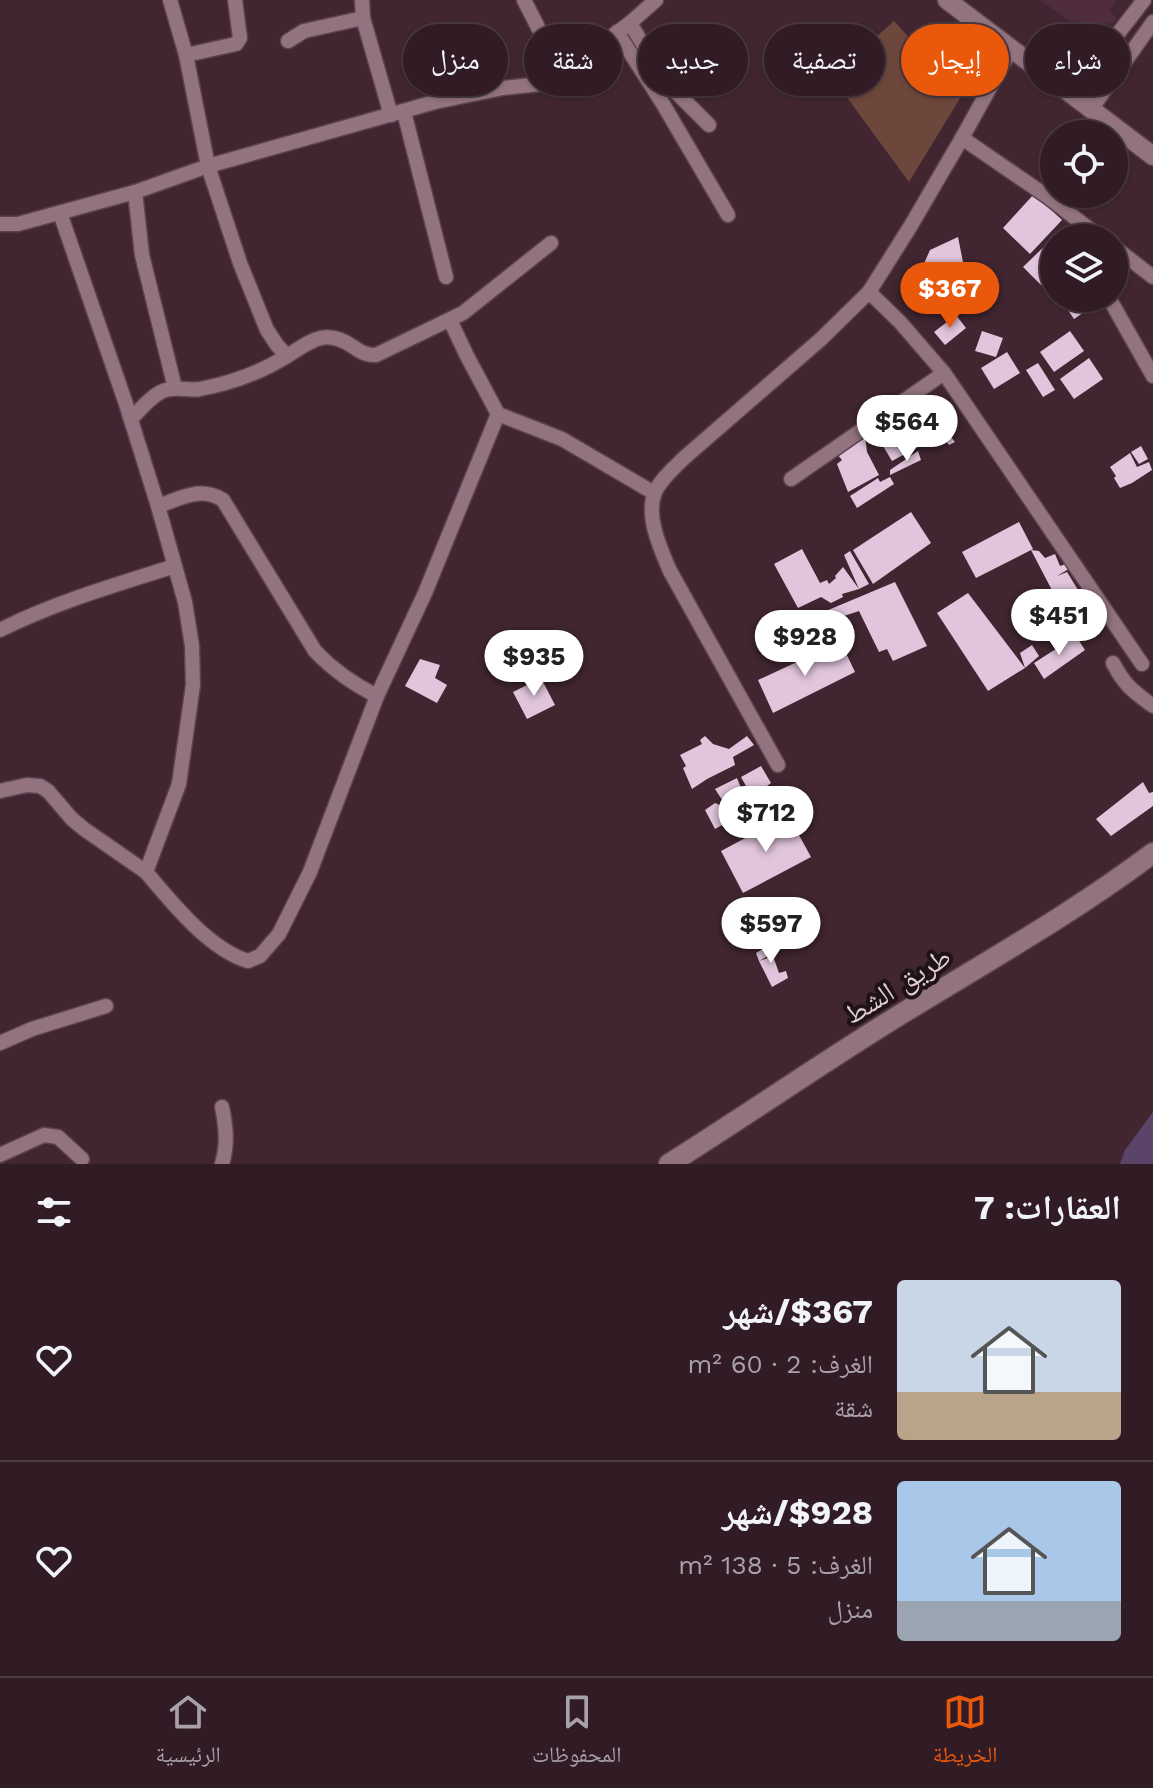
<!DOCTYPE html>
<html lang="ar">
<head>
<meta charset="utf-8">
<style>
  body { margin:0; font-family:"Work Sans","Noto Naskh Arabic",sans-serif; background:#3d2932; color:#f1f3f6; direction:rtl; height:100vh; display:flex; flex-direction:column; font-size:30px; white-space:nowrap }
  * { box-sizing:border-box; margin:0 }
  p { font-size:26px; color:#a8a1a7 }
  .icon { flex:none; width:44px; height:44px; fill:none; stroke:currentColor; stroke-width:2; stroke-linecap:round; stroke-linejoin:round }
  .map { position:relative; height:1164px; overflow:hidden; direction:ltr }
  .panel { display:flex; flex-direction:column; background:#311c25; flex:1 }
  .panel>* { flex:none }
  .guide { position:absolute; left:24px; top:24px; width:1106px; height:72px; direction:rtl; display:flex; gap:16px }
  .controls { position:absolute; left:1040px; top:120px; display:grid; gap:16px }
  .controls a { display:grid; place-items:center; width:88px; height:88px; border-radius:50%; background:#311c25; box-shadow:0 2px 6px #0004,0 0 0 2px #4c3a42; font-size:40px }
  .price { position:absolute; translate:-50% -68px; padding:0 18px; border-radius:28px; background:#fff; color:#222; font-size:26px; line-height:52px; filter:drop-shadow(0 2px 4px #0008) }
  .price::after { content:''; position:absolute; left:50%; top:48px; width:24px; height:18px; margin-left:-12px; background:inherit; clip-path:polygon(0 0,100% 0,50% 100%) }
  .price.selected { background:#ea580c; color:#fff }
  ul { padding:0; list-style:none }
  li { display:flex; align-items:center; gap:24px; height:200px; padding:0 32px }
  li+li { border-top:2px solid #4c3a42 }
  li span { display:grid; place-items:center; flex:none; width:224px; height:160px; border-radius:8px; color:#555 }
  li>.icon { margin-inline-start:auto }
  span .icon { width:96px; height:96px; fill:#fffc; stroke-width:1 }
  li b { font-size:34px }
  h2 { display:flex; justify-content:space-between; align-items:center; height:96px; padding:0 32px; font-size:34px }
  .tag { padding:0 28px; border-radius:36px; background:#311c25; box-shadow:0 2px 6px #0004,0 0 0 2px #4c3a42; font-size:28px; line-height:72px }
  .tag.selected { background:#ea580c; color:#fff }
  .tab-bar { display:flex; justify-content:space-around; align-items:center; height:112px; border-top:2px solid #4c3a42; background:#311c25; font-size:22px; color:#a8a1a7 }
  .tab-bar a { display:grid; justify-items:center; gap:4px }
  .tab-bar .selected { color:#ea580c }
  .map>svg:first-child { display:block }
</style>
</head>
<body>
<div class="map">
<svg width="1153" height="1164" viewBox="0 0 1153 1164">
  <rect width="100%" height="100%" fill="#412631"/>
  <polygon fill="#4f2d3c" points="1040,0 1117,0 1109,11 1117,18 1113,24 1070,21"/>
  <polygon fill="#6e473c" points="894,21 962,95 909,182 832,77"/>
  <polygon fill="#5a4569" points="1153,1112 1153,1164 1120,1164 1125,1150"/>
  <g fill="#e1c5dc">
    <polygon points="1034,194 1062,220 1030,254 1003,228"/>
    <polygon points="1057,234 1060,238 1054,238 1054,282 1046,290 1023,267"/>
    <polygon points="958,237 964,267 955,287 942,281 934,298 913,288 930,250"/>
    <polygon points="1060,298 1105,298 1074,319"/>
    <polygon points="956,315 966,328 945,345 934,332"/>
    <polygon points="982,331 1003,338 996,357 975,351"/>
    <polygon points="1070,331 1084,351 1054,372 1040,352"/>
    <polygon points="1007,352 1020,373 994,389 981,368"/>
    <polygon points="1089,358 1103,379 1074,399 1060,379"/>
    <polygon points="1038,363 1055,390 1043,397 1026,370"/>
    <polygon points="902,405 911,417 916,416 929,439 922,440 918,436 915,439 918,447 892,461 880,441 892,433 897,443 906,437 899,427 910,422 896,409"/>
    <polygon points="944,418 950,419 946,431 955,442 949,445 943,437 938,438 933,432 938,427 932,421"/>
    <polygon points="865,436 867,452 879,475 848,492 837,464 842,460 837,454 851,442"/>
    <polygon points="1141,446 1148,459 1139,464 1131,452"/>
    <polygon points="918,451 921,460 890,475 890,470"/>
    <polygon points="1130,453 1137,467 1149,462 1152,470 1132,483 1120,488 1114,478 1116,476 1110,467"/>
    <polygon points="890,477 894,484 857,508 850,496 878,478 880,482"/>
    <polygon points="911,512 931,543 873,584 853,550"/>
    <polygon points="1019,522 1033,549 976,578 962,552"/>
    <polygon points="802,549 820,583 827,580 829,584 836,578 835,576 843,567 859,589 844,555 850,551 869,584 859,589 842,594 843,597 831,603 821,597 798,608 774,564"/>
    <polygon points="1031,550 1039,551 1045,558 1055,554 1060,566 1072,562 1072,567 1057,576 1067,572 1088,606 1067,619"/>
    <polygon points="895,582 927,646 893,661 887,649 879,652 859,611 835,619 826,626 830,635 824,637 819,627 825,625 820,619 804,624 802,621"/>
    <polygon points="968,593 1025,668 988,691 937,613"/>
    <polygon points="812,628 813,632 819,630 825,643 809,651 811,646 808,644 804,644 801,650 794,652 792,647 788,647 785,638"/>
    <polygon points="1076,636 1085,650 1044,679 1034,663"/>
    <polygon points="1032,645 1039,656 1025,668 1020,653"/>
    <polygon points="831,646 832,650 838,647 840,652 845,651 855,672 773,713 758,680"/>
    <polygon points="420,659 440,665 435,678 447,685 437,703 405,686"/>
    <polygon points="541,678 555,705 527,719 513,692"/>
    <polygon points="705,736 713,744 729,749 747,736 754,745 733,757 735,765 707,779 692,789 683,768 686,766 680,755 702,744 700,740"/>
    <polygon points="761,766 771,783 752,797 741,777"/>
    <polygon points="737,778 744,796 726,806 715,789"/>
    <polygon points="1143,782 1149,793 1153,792 1153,806 1111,836 1096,819"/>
    <polygon points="772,792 776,800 754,812 748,804"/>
    <polygon points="715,803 727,808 730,814 724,819 724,824 715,829 705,810"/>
    <polygon points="788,815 811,857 743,893 721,851"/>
    <polygon points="775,942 779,950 759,961 773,956 779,973 786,971 788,978 772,987 759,961 756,953"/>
  </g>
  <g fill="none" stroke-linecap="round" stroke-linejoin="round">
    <g stroke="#5a434d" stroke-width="17">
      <g id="minor">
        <path d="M170 0 186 55 208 166 240 263 267 330 277 345 287 356C311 341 325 328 352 346 361 352 365 355 376 355L463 313 551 243"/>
        <polyline points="362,0 363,18 391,115"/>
        <polyline points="524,0 546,43"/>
        <polyline points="630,23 659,71 672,88 709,125"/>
        <polyline points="617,32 663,104 728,215"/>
        <polyline points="288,41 304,31 363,18"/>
        <polyline points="186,55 236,44 240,38 235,0"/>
        <polyline points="1072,93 1144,0"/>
        <polyline points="1092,108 1153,22"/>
        <polyline points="404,112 446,277"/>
        <polyline points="962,138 1048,197 1101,238"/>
        <polyline points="135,192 142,255 175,388"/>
        <path d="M60 213 125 401 158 506 185 602 192 646 193 685 179 784 146 872C172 903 209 949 248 961L260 956 279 934 310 872 377 696 425 593 498 414"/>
        <polyline points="0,224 18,224 135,192 208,166 435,102 503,88 540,84 565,71 630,23 656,0"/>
        <polyline points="1114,247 1153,277"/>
        <polyline points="869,292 900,322 944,373 1142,664"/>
        <polyline points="1109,298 1153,376"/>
        <polyline points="450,320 467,356 498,414 562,439 654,493"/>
        <path d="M131 419C140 410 151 396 163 391 174 386 188 391 200 389 231 383 260 373 287 356"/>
        <polyline points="791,479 944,373"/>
        <path d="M158 506C182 498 200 486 223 500L315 651C333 670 353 684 377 696"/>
        <path d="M0 630C56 602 115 585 175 566"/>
        <path d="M1113 663C1125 686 1133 691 1153 706"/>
        <path d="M778 765 670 571C661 550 645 516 655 492 661 479 674 468 684 458L821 339 869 292 910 227 962 138 1012 48"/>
        <polyline points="0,791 27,785 40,786 48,791 72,819 84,829 146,872"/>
        <polyline points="0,1043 32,1029 106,1006"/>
        <polyline points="0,1155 44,1135 58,1137 82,1159"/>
        <path d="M222 1164C228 1144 226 1127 222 1107"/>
      </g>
    </g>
    <g stroke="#5a434d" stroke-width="21">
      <polyline id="tertiary" points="947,0 1153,156"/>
    </g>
    <g stroke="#5a434d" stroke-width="23">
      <path id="secondary" d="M669 1164C750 1113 829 1058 911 1008 993 958 1076 911 1153 853"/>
    </g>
    <use href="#minor" stroke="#937380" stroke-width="14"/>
    <use href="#tertiary" stroke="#937380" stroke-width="18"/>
    <use href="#secondary" stroke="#937380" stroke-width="20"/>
  </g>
  <g text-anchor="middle" stroke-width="8" stroke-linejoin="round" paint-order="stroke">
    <g font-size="28" fill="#dfcdd3" stroke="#201318">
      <text transform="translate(897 985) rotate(-32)" y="10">طريق الشط</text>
    </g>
  </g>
</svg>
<div class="controls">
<a><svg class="icon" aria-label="locate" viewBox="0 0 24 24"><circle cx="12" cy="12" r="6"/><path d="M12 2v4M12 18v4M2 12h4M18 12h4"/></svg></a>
<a><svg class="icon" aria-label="layers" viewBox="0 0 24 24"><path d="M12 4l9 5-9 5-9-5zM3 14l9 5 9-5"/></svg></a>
</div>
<b class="price selected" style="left:950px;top:330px">$367</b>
<b class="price" style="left:907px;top:463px">$564</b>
<b class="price" style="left:1059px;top:657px">$451</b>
<b class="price" style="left:805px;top:678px">$928</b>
<b class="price" style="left:534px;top:698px">$935</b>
<b class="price" style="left:766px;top:854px">$712</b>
<b class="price" style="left:771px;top:965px">$597</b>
<div class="guide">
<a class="tag">شراء</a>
<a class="tag selected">إيجار</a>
<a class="tag">تصفية</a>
<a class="tag">جديد</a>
<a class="tag">شقة</a>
<a class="tag">منزل</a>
</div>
</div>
<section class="panel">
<h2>العقارات: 7<svg class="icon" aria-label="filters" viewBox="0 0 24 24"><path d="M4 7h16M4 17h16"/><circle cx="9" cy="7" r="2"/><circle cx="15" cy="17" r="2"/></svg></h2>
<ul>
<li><span style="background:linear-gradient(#c9d6e8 70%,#b9a48a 0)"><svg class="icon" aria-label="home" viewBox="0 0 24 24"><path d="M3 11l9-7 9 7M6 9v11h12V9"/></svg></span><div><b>$367/شهر</b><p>الغرف: 2 · 60 m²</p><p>شقة</p></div><svg class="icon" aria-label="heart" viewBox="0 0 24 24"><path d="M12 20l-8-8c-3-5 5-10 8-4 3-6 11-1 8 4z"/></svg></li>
<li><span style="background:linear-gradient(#a9c7e8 75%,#9aa5b1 0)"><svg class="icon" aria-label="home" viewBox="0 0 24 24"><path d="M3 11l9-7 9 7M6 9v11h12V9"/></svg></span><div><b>$928/شهر</b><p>الغرف: 5 · 138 m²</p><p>منزل</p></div><svg class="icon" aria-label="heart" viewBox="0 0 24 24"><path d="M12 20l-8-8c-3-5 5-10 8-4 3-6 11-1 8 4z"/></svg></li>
</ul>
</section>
<nav class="tab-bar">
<a class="selected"><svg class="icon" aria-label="map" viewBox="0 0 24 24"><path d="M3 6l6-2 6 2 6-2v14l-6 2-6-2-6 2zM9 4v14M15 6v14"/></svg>الخريطة</a>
<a><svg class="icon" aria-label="saved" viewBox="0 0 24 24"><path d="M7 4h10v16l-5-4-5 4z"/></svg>المحفوظات</a>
<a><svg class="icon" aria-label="home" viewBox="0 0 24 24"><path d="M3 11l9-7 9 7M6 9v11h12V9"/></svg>الرئيسية</a>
</nav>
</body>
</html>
